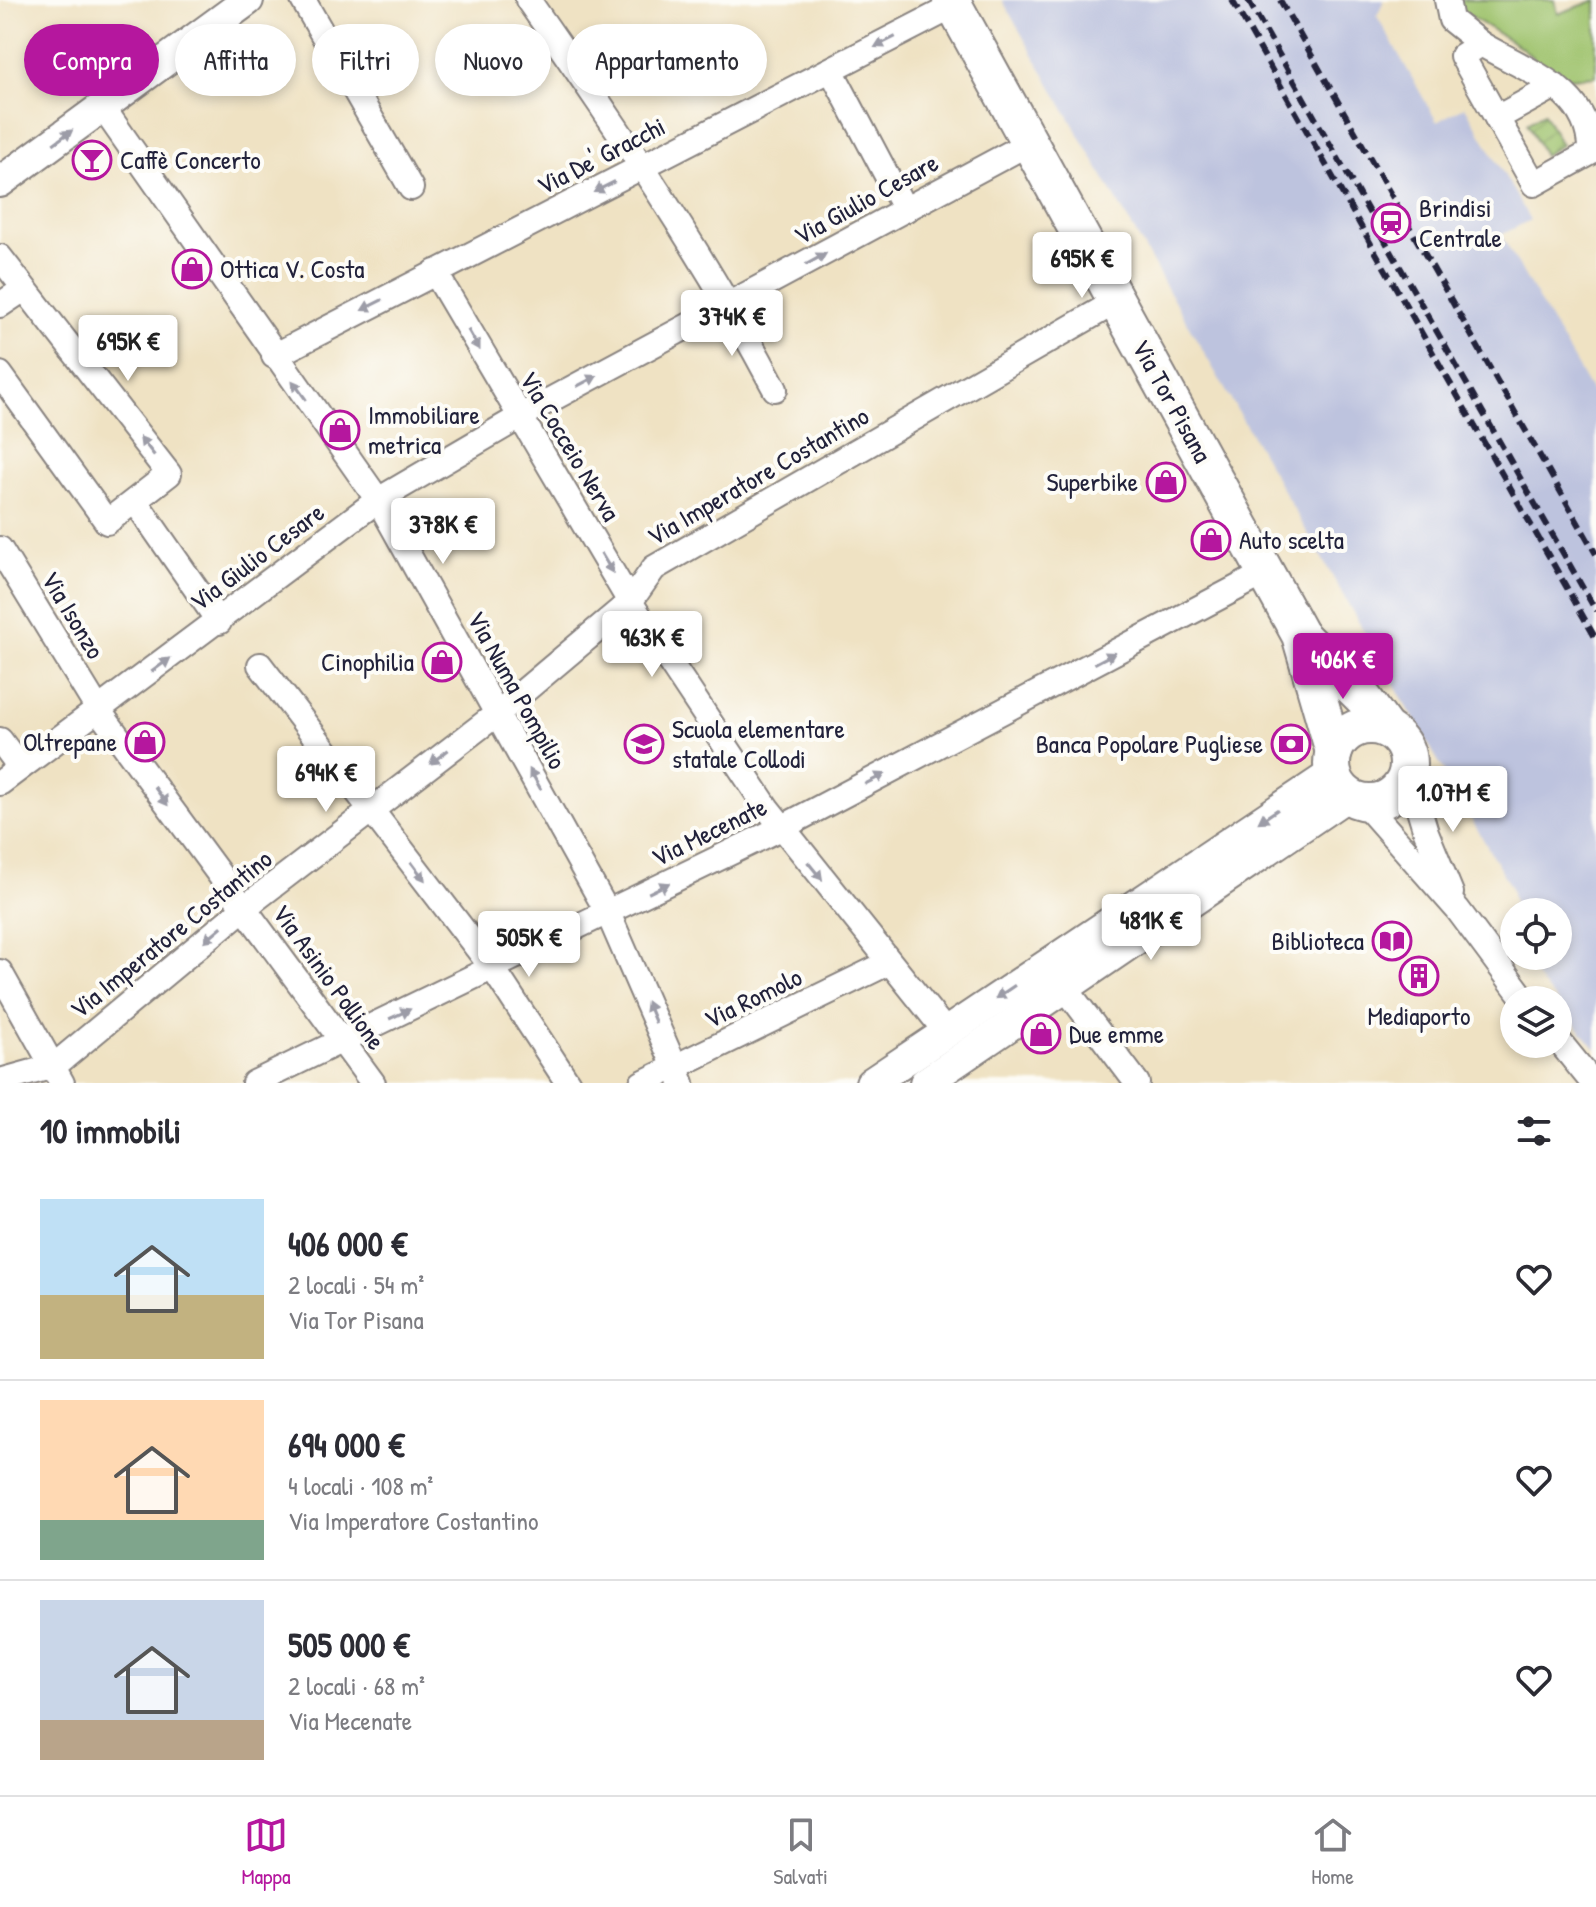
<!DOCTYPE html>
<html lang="it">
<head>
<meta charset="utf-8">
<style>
  body { margin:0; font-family:"Patrick Hand",sans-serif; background:#f7f7f7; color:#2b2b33; height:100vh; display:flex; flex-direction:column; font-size:30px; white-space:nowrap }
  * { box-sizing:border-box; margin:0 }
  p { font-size:26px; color:#7c7c81 }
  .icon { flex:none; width:44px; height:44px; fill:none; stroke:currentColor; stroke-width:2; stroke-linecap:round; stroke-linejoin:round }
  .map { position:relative; height:1083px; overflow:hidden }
  .drawer { display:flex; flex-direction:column; background:#fff; flex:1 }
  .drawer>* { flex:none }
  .top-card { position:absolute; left:24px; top:24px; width:800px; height:72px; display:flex; gap:16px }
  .fabs { position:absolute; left:1500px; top:898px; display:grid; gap:16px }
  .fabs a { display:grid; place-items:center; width:72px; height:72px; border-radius:50%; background:#fff; box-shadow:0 4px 12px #0003; font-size:40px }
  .price { position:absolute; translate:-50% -68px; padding:0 18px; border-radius:8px; background:#fff; color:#222; font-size:26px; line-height:52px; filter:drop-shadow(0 2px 4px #0008) }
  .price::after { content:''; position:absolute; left:50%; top:48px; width:24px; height:18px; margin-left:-12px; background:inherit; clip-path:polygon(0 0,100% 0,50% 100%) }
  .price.on { background:#b5179e; color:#fff }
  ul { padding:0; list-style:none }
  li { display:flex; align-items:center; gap:24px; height:200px; padding:0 40px }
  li+li { border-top:2px solid #e1e1e2 }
  li span { display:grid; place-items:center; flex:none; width:224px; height:160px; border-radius:0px; color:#555 }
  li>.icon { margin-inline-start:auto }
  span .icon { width:96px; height:96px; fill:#fffc; stroke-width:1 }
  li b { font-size:34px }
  h2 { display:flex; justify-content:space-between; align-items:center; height:96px; padding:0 40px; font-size:34px }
  .tag { padding:0 28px; border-radius:36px; background:#fff; box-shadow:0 4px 12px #0003; font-size:28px; line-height:72px }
  .tag.on { background:#b5179e; color:#fff }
  .tabs { display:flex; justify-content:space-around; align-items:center; height:112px; border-top:2px solid #e1e1e2; background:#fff; font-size:22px; color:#7c7c81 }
  .tabs a { display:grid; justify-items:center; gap:4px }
  .tabs .on { color:#b5179e }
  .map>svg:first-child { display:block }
</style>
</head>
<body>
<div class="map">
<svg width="1596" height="1083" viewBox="0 0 1596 1083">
  <defs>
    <pattern id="garden-furrows" width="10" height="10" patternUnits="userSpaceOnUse" patternTransform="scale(2)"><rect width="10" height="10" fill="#9ec26c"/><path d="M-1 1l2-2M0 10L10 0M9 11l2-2" fill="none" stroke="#88a65e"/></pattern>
  </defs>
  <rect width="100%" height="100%" fill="#fdfcf7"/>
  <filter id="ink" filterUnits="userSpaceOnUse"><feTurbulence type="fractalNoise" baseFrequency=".0125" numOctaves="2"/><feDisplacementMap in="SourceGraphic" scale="16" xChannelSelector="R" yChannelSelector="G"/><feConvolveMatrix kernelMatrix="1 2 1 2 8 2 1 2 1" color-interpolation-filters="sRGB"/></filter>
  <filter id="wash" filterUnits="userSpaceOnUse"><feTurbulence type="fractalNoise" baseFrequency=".006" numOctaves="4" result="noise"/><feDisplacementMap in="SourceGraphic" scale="32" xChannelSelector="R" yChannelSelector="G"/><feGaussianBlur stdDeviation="1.8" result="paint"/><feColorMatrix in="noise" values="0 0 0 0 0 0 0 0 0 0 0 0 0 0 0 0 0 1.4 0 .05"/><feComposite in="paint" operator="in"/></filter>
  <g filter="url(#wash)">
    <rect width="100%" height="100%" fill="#efe2c3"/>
    <polygon fill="#bdc3de" points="1002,0 1384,0 1377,16 1437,122 1465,106 1530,220 1501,235 1596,399 1596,1049 1527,966 1525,956 1558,956 1558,912 1516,912 1511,888"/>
    <polygon fill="#9ec26c" stroke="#607254" stroke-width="2" points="1457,0 1555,0 1558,14 1596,0 1596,76 1556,79 1522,48 1452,5 1460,2"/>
    <polygon fill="url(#garden-furrows)" stroke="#607254" stroke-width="2" points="1544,113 1561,145 1544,155 1527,123"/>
  </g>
  <g filter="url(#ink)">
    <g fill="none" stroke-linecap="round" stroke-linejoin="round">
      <g stroke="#88827f" stroke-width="28">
        <g id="minor">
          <polyline points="303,0 411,188"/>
          <path d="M528 0C617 127 703 253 775 389"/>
          <polyline points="1447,0 1451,20 1481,44"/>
          <path d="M1481 44C1527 71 1592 91 1590 153L1534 184 1462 56Z"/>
          <polyline points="831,70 905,210"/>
          <polyline points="103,108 378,500 608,913 682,1083"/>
          <polyline points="1497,118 1555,86"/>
          <polyline points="0,257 169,474 107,522 0,374"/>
          <polyline points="435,272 630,602 767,808 946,1032"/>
          <polyline points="0,305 24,289"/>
          <polyline points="274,356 954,6"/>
          <polyline points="135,501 219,622"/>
          <polyline points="0,549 99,711 373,1083"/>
          <polyline points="260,665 494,970 568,1083"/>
          <polyline points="0,740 20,767"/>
          <polyline points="1408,773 1426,832 1451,893"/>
          <polyline points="0,783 378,500 537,407 1029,143"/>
          <polyline points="1363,802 1458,910 1525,1000"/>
          <polyline points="0,972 62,1083"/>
          <polyline points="1054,973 1137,1083"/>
          <polyline points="1558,1040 1593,1083"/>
          <polyline points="0,1081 54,1066 244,908 498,713 630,602 654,568 1117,301"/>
          <polyline points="254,1083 781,828 1267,572"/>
          <polyline points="642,1083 888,963"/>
        </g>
      </g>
      <g stroke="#88827f" stroke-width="34">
        <g id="tertiary">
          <polyline points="0,182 248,0"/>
          <polyline points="871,1083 1333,773"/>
          <polyline points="925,1083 1348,795"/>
        </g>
      </g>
      <g stroke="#88827f" stroke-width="40">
        <g id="secondary">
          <polyline points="951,0 1300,635 1334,752"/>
          <polyline points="1304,639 1365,700 1386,729"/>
          <circle cx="1370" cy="764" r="38"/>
        </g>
      </g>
      <use href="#minor" stroke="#fff" stroke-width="24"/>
      <use href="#tertiary" stroke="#fff" stroke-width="30"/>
      <use href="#secondary" stroke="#fff" stroke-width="36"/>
      <g stroke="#22223b" stroke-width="6" stroke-dasharray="12 6" stroke-linecap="butt">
        <polyline points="1232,0 1596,639"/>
        <polyline points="1248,0 1596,611"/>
        <polyline points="1280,0 1596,554"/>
      </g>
    </g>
    <defs><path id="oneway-solid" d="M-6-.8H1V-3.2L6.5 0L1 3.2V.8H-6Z" transform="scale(2)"/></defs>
    <g fill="#9c9ca7">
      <use href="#oneway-solid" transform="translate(885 42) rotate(153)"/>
      <use href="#oneway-solid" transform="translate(63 137) rotate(-36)"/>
      <use href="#oneway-solid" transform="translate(604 187) rotate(153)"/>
      <use href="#oneway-solid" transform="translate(816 259) rotate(-29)"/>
      <use href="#oneway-solid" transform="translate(372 305) rotate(153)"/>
      <use href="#oneway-solid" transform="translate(474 340) rotate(60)"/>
      <use href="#oneway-solid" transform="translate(587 381) rotate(-28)"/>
      <use href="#oneway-solid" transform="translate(299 390) rotate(-126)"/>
      <use href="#oneway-solid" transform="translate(147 446) rotate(-128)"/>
      <use href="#oneway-solid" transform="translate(607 563) rotate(59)"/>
      <use href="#oneway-solid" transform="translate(1105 658) rotate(-28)"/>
      <use href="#oneway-solid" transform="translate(161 665) rotate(-36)"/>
      <use href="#oneway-solid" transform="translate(439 757) rotate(143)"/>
      <use href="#oneway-solid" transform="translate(535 779) rotate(-119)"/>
      <use href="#oneway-solid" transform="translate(875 779) rotate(-27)"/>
      <use href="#oneway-solid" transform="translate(161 796) rotate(54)"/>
      <use href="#oneway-solid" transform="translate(1268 816) rotate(146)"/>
      <use href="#oneway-solid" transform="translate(418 871) rotate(53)"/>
      <use href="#oneway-solid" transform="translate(815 871) rotate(51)"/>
      <use href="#oneway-solid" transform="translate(659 888) rotate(-26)"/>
      <use href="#oneway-solid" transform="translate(213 934) rotate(140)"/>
      <use href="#oneway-solid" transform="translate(1005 992) rotate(146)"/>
      <use href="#oneway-solid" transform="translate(651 1012) rotate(-113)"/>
      <use href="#oneway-solid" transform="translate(400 1014) rotate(-25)"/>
    </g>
  </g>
  <defs>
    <g id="bar-ring" transform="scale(2)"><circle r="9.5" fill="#fdfcf7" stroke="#b5179e" stroke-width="1.5"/><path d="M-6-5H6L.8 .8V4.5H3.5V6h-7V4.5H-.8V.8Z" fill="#b5179e"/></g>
    <g id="station-ring" transform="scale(2)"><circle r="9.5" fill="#fdfcf7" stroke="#b5179e" stroke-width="1.5"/><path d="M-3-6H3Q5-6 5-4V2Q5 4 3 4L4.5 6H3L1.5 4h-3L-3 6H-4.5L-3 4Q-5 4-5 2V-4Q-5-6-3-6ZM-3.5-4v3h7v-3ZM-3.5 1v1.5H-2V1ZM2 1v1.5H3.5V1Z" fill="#b5179e"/></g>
    <g id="shop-ring" transform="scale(2)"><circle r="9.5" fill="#fdfcf7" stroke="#b5179e" stroke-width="1.5"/><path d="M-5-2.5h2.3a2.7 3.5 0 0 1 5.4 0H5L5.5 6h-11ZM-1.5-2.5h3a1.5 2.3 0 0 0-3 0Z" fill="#b5179e"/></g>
    <g id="school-ring" transform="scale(2)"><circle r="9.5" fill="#fdfcf7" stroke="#b5179e" stroke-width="1.5"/><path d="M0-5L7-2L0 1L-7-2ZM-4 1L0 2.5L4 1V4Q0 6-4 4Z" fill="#b5179e"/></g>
    <g id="bank-ring" transform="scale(2)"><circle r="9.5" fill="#fdfcf7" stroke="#b5179e" stroke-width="1.5"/><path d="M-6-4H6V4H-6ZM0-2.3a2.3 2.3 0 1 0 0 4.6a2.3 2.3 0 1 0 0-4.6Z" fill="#b5179e"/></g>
    <g id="library-ring" transform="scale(2)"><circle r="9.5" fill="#fdfcf7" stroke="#b5179e" stroke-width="1.5"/><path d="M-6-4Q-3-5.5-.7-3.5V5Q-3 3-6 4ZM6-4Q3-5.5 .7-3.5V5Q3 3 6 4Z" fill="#b5179e"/></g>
    <g id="building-ring" transform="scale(2)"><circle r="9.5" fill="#fdfcf7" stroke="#b5179e" stroke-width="1.5"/><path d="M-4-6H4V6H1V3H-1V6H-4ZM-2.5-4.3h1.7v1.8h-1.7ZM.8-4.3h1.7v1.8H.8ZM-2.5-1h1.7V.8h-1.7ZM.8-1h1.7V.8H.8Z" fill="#b5179e"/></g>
  </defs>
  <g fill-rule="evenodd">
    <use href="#bar-ring" x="92" y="160"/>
    <use href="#station-ring" x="1391" y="223"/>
    <use href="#shop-ring" x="192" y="269"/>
    <use href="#shop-ring" x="340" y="430"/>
    <use href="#shop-ring" x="1166" y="482"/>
    <use href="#shop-ring" x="1211" y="540"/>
    <use href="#shop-ring" x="442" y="662"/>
    <use href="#shop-ring" x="145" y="742"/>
    <use href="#school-ring" x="644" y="744"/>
    <use href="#bank-ring" x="1291" y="744"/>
    <use href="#library-ring" x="1392" y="941"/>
    <use href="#building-ring" x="1419" y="976"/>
    <use href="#shop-ring" x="1041" y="1034"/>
  </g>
  <g text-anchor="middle" stroke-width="8" stroke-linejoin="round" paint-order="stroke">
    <g font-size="26" fill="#22223b" stroke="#fdfcf7">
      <text transform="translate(601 156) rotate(-27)" y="9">Via De' Gracchi</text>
      <text transform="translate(866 199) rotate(-29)" y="9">Via Giulio Cesare</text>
      <text transform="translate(1172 401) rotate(61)" y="9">Via Tor Pisana</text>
      <text transform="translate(570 446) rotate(59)" y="9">Via Cocceio Nerva</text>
      <text transform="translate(758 476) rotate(-30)" y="9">Via Imperatore Costantino</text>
      <text transform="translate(257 557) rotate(-37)" y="9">Via Giulio Cesare</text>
      <text transform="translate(73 615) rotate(59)" y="9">Via Isonzo</text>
      <text transform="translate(517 690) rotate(61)" y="9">Via Numa Pompilio</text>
      <text transform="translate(709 832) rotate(-26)" y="9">Via Mecenate</text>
      <text transform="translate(171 934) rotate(-39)" y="9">Via Imperatore Costantino</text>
      <text transform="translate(329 977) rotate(54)" y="9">Via Asinio Pollione</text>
      <text transform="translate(753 998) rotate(-26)" y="9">Via Romolo</text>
    </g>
    <g font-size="26" fill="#22223b" stroke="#fdfcf7" text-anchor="start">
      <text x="120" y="169">Caffè Concerto</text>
      <text x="1419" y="217">Brindisi<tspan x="1419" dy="30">Centrale</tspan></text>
      <text x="220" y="278">Ottica V. Costa</text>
      <text x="368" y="424">Immobiliare<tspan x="368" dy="30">metrica</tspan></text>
      <text x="1138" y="491" text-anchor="end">Superbike</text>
      <text x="1239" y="549">Auto scelta</text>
      <text x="414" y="671" text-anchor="end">Cinophilia</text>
      <text x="672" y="738">Scuola elementare<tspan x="672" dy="30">statale Collodi</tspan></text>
      <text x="117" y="751" text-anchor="end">Oltrepane</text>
      <text x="1263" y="753" text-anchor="end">Banca Popolare Pugliese</text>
      <text x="1364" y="950" text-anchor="end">Biblioteca</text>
      <text x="1419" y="1025" text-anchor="middle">Mediaporto</text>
      <text x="1069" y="1043">Due emme</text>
    </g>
  </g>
</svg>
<div class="fabs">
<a><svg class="icon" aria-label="locate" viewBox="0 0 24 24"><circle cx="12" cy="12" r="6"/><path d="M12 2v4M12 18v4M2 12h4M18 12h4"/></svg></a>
<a><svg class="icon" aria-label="layers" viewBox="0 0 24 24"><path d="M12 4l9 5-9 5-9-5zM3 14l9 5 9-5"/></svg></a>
</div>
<b class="price" style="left:1082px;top:300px">695K €</b>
<b class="price" style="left:732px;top:358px">374K €</b>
<b class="price" style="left:128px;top:383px">695K €</b>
<b class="price" style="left:443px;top:566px">378K €</b>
<b class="price" style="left:652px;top:679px">963K €</b>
<b class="price on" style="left:1343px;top:701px">406K €</b>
<b class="price" style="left:326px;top:814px">694K €</b>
<b class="price" style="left:1453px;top:834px">1.07M €</b>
<b class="price" style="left:1151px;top:962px">481K €</b>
<b class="price" style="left:529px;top:979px">505K €</b>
<div class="top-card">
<a class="tag on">Compra</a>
<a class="tag">Affitta</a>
<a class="tag">Filtri</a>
<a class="tag">Nuovo</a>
<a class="tag">Appartamento</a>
</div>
</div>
<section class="drawer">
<h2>10 immobili<svg class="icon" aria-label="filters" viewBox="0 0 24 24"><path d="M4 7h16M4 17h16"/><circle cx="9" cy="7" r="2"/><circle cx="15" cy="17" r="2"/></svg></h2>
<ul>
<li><span style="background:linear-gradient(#bfe0f5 60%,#c2b280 0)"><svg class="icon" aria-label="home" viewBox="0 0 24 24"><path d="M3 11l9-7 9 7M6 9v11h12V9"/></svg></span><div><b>406 000 €</b><p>2 locali · 54 m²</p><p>Via Tor Pisana</p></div><svg class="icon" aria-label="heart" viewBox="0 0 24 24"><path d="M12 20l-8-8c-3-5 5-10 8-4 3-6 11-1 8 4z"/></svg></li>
<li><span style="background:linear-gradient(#ffd9b3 75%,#7fa58c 0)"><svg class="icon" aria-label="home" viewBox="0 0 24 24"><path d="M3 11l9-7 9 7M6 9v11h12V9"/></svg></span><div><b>694 000 €</b><p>4 locali · 108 m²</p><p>Via Imperatore Costantino</p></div><svg class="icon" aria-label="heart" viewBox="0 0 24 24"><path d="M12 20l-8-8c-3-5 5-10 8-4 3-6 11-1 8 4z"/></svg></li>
<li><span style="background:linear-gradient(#c9d6e8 75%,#b9a48a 0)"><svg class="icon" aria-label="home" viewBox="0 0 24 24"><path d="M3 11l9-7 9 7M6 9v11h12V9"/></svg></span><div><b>505 000 €</b><p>2 locali · 68 m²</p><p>Via Mecenate</p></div><svg class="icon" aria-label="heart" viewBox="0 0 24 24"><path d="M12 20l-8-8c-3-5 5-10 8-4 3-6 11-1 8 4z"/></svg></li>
</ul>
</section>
<nav class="tabs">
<a class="on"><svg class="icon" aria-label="map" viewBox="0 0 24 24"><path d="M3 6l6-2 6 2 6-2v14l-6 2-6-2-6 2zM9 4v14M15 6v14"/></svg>Mappa</a>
<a><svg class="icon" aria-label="saved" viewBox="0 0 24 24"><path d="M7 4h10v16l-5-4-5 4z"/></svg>Salvati</a>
<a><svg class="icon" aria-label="home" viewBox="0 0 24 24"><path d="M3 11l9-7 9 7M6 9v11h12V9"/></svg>Home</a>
</nav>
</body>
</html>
